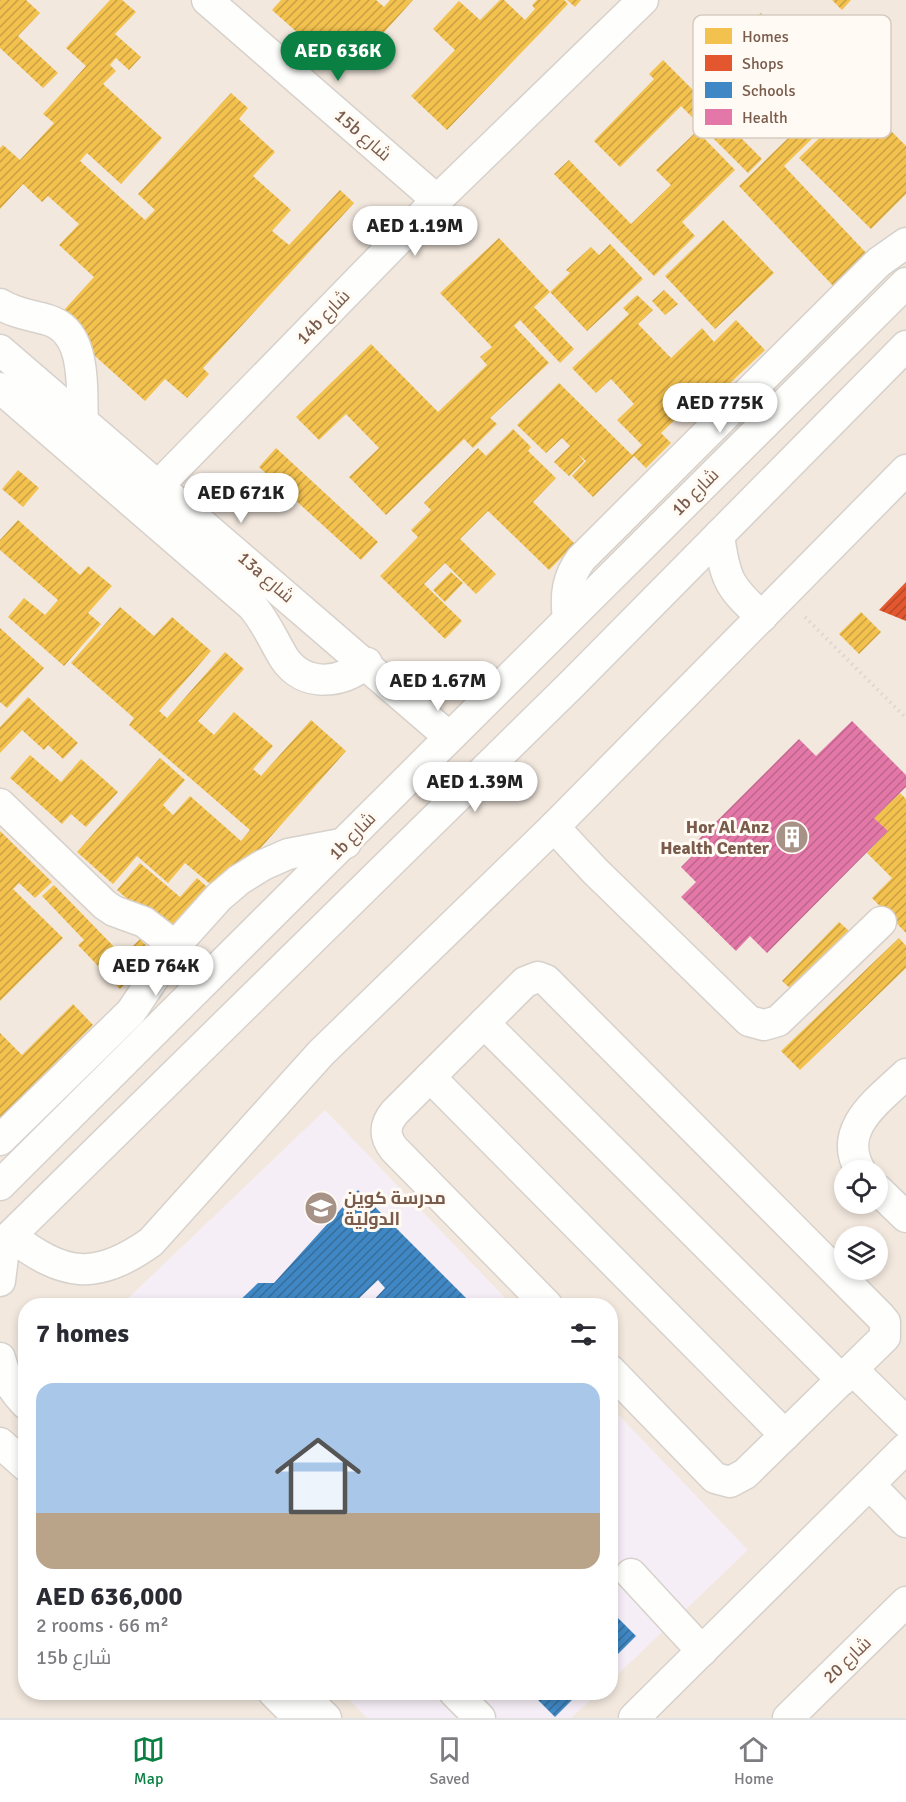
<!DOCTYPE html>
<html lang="en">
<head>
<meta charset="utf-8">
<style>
  body { margin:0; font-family:Signika,Cairo,sans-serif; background:#f2f2f3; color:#2b2b33; height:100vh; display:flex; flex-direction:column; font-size:22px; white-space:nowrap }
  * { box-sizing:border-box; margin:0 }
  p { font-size:20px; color:#7c7c81 }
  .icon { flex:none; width:33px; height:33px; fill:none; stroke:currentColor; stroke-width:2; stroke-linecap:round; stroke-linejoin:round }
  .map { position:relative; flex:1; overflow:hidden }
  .side { position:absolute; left:18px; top:1298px; width:600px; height:402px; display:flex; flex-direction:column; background:#fff; border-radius:24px; box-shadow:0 3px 9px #0003 }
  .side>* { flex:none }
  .tools { position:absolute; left:834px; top:1160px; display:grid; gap:12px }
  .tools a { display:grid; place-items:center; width:54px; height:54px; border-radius:50%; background:#fff; box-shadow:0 3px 9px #0003; font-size:30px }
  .price { position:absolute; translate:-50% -51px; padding:0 14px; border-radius:21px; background:#fff; color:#222; font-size:20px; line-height:39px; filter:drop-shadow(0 2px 3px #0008) }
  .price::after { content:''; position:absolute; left:50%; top:36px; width:18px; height:14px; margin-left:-9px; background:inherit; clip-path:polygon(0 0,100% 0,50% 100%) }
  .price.current { background:#0b8043; color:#fff }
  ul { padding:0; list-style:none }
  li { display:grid; align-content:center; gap:12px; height:318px; padding:0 18px }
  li+li { border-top:2px solid #e1e1e2 }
  li span { display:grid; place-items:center; height:186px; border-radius:18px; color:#555 }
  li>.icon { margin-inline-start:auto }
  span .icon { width:108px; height:108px; fill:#fffc; stroke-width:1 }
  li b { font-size:26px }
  h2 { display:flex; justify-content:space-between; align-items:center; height:72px; padding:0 18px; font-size:26px }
  .dock { display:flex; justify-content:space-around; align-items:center; height:84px; border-top:2px solid #e1e1e2; background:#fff; font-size:16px; color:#7c7c81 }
  .dock a { display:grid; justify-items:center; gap:3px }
  .dock .current { color:#0b8043 }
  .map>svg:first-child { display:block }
</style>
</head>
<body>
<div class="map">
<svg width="906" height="1718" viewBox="0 0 906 1718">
  <defs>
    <pattern id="homes-hatch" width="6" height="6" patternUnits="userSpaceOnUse" patternTransform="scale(1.5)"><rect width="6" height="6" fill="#f2c14e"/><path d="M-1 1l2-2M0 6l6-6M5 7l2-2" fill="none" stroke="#c9a043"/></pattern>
    <pattern id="shops-hatch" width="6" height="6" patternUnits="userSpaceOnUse" patternTransform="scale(1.5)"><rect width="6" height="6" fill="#e4572e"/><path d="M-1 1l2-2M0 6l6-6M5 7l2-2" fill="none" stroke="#b44828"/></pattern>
    <pattern id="schools-hatch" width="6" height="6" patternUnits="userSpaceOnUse" patternTransform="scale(1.5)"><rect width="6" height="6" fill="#3f88c5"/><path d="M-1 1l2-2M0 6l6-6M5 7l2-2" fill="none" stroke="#386d9a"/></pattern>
    <pattern id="health-hatch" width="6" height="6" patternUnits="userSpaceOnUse" patternTransform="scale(1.5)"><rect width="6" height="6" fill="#e377a8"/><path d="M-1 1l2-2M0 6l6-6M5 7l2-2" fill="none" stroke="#bd658b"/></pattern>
  </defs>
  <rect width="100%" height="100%" fill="#f9f5f0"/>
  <path fill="#f2e8de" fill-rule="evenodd" d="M0 0H906V1718H0ZM844 1170H878V1203H844ZM844 1236H878V1269H844ZM26 1305H610V1692H26Z"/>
  <g fill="#f6eef6">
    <polygon points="325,1110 512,1305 121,1305"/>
    <polygon points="611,1407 748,1550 611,1681"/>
    <polygon points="342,1692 599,1692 571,1718 367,1718"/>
  </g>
  <g fill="url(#homes-hatch)">
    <polygon points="0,0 26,0 40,13 18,36 58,73 43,88 0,48"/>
    <polygon points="110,0 122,0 136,12 115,34 141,57 129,70 116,58 110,65 116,71 103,84 162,138 121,184 87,153 80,161 145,220 155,210 138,194 231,93 248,108 239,119 275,152 253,176 291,210 272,231 289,245 340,190 354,203 203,368 209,374 187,398 165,379 145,401 55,320 94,277 59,245 79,224 48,196 42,202 23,184 0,209 0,148 3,145 20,160 54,123 43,114 86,66 66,48"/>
    <polygon points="281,0 376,0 384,7 390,0 413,0 359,60 357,58 343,73 272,10"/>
    <polygon points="500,0 504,0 525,20 535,9 532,5 537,0 564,0 568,4 447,130 411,96 455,50 433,29 459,1 480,20"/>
    <polygon points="567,0 581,0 575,7"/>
    <polygon points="832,0 851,0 842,10"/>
    <polygon points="761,13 797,51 808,40 834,67 775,123 748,95 769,74 734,38"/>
    <polygon points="663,60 762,159 748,173 681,106 620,167 594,141 654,79 649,74"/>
    <polygon points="859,99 906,146 906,194 871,229 799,158"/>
    <polygon points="814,113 826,125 784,166 870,257 836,289 739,186"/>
    <polygon points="697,131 735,170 682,222 695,236 654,276 554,174 569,160 631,224 671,185 656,170"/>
    <polygon points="723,220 774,273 715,329 665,276"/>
    <polygon points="499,238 550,292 570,273 566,270 591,247 599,255 610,244 643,279 587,331 550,292 534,307 574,349 560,363 520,320 514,326 549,363 490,418 497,424 473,448 464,439 386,515 349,477 379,448 346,414 319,440 296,417 371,344 438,412 487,365 480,357 492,347 440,293"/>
    <polygon points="664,290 678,304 665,315 652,301"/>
    <polygon points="637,295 653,310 638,324 671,358 702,328 714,342 736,320 765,350 709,403 701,395 661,433 671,443 646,468 634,456 593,497 572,476 586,461 578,454 584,461 569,476 554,462 570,446 562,438 546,453 517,425 559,383 632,455 642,445 617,420 634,404 611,379 596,393 572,368 629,314 623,308"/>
    <polygon points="513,429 531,447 528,451 556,478 533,502 575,544 549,570 488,511 460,539 496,574 476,594 445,563 424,584 462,621 445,639 380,576 418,537 411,530 431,510 424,503 478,448 486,456"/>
    <polygon points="276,448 378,542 361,560 259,467"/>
    <polygon points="18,470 39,488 23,507 2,489"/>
    <polygon points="18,520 80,575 88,566 112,586 88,613 101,624 64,666 8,617 24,598 45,615 58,600 0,550 0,540"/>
    <polygon points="451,572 463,583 445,602 433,590"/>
    <polygon points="120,607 154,636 172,617 211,651 159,711 167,718 225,652 244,669 198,721 214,735 234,712 273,746 253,769 261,776 311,720 346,751 221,893 185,863 168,883 137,856 113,884 77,852 160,758 185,780 163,805 173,815 190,796 241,841 250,830 129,725 134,718 71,663"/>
    <polygon points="861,612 881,632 859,654 839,634"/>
    <polygon points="0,628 44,668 7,708 0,702"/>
    <polygon points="28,697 78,743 63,759 48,745 44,750 22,730 0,753 0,727"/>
    <polygon points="30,755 61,782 81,759 118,792 86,827 71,814 62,824 10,778"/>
    <polygon points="900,793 906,799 906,933 872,898 892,878 867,853 888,831 874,818"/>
    <polygon points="0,831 52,882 35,898 19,883 13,889 63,938 0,1001"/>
    <polygon points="140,863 180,897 197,878 215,894 175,940 117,890"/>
    <polygon points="54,885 123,956 140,939 159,959 142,976 138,972 120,989 78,945 84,940 42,896"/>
    <polygon points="839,922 857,938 800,997 782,981"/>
    <polygon points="899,938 906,946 906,968 800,1070 781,1051"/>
    <polygon points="73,1004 93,1025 0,1119 0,1033 22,1055"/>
  </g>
  <polygon fill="url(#shops-hatch)" points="906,582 906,621 879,610"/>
  <g fill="url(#schools-hatch)">
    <polygon points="358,1190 473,1305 369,1305 385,1288 378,1280 352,1305 235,1305 258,1283 274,1283"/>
    <polygon points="610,1610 636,1636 610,1662"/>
    <polygon points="530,1692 580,1692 555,1717"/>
  </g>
  <polygon fill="url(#health-hatch)" points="852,721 906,775 906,787 874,818 888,831 767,953 750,936 736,951 681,897 696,882 681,867 700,848 695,843 799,739 816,756"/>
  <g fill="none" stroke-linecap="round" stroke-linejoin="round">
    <g stroke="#d7d1cb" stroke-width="33">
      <g id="minor">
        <polyline points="207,0 437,200"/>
        <path d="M0 304C16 314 31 315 48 320 88 332 81 389 83 422"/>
        <polyline points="0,350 448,736"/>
        <path d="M0 388 252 606C266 622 273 640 284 658 305 689 342 683 367 663"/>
        <polyline points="159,485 437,200 643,0"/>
        <path d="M719 535C725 580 729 587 762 617"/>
        <path d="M568 619C565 595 567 578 581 559L879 262 906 243"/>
        <polyline points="0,804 105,905 114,911 144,922 175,946"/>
        <polyline points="554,827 595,871 749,1021 764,1025 778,1021 881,922"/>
        <polyline points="484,1023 842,1380"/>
        <polyline points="430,1077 785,1435"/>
        <polyline points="0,1140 131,1012 175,946 219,897 239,880 263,865 288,854 346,843"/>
        <path d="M860 1170C836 1129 879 1100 906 1074"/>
        <polyline points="0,1185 906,283"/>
        <polyline points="878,1190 906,1217"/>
        <path d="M11 1236C63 1276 95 1282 151 1242L321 1053 554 827 906 470"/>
        <polyline points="0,1246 573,683 906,346"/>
        <polyline points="0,1281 5,1241"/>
        <path d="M547 1305 394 1149C384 1136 384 1125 395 1112L525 982 538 977 546 980 880 1316 885 1322V1337L745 1474 730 1482 715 1478 610 1370"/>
        <path d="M0 1358C4 1376 13 1391 26 1404"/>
        <polyline points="853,1370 906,1422"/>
        <polyline points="0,1443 26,1466"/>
        <polyline points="870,1485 906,1522"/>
        <polyline points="631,1574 702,1651"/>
        <polyline points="273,1692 299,1718"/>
        <polyline points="299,1692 326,1718"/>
        <polyline points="454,1692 480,1718"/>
        <polyline points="634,1718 906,1448"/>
        <polyline points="788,1718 906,1602"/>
      </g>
    </g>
    <polyline stroke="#dcd5d0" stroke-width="4" stroke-dasharray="1.5 4.5" stroke-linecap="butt" points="805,617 906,718"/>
    <use href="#minor" stroke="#fefefd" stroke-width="30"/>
  </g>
  <defs>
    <g id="building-disc" transform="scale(1.725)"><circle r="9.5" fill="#a69286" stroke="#fffaf3"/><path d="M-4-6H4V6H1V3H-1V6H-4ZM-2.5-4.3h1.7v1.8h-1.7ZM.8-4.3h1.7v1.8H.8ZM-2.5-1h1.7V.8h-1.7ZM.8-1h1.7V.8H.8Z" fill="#fff"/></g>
    <g id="school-disc" transform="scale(1.725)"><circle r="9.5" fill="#a69286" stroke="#fffaf3"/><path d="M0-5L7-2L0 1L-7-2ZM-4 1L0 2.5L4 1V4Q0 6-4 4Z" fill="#fff"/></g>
  </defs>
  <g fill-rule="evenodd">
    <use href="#building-disc" x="792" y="837"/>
    <use href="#school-disc" x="321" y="1208"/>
  </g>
  <g text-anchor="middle" stroke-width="6" stroke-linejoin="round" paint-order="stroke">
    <g font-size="18" fill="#7a5c4d" stroke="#fffaf3">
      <text transform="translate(363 135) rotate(41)" y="6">15b شارع</text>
      <text transform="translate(323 317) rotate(-46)" y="6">14b شارع</text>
      <text transform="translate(695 492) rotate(-45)" y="6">1b شارع</text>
      <text transform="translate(266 577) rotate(41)" y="6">13a شارع</text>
      <text transform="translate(352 836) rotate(-46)" y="6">1b شارع</text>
      <text transform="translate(847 1660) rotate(-44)" y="6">شارع 20</text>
    </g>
    <g font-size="18" font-weight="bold" fill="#7a5c4d" stroke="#fffaf3" text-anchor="end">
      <text x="769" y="833">Hor Al Anz<tspan x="769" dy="21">Health Center</tspan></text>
      <text x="344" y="1204" text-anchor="start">مدرسة كوين<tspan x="344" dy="21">الدولية</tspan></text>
    </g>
  </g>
  <rect x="693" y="15" width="198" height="123" rx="9" fill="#fffaf3" stroke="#d7cbc1" stroke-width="1.5"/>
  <rect x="705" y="28" width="27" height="16" fill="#f2c14e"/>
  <rect x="705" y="55" width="27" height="16" fill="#e4572e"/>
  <rect x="705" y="82" width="27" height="16" fill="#3f88c5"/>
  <rect x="705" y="109" width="27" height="16" fill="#e377a8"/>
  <g font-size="16" fill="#7a5c4d">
    <text x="742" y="42">Homes</text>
    <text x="742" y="69">Shops</text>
    <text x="742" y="96">Schools</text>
    <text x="742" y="123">Health</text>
  </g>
</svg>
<div class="tools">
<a><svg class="icon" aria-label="locate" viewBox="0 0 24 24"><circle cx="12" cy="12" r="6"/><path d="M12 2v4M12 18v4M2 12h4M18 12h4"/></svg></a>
<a><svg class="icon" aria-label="layers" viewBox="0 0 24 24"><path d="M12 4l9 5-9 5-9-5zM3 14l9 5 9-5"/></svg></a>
</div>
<b class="price current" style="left:338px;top:82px">AED 636K</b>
<b class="price" style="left:415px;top:257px">AED 1.19M</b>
<b class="price" style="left:720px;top:434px">AED 775K</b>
<b class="price" style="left:241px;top:524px">AED 671K</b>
<b class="price" style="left:438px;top:712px">AED 1.67M</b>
<b class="price" style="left:475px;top:813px">AED 1.39M</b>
<b class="price" style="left:156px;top:997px">AED 764K</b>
<section class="side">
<h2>7 homes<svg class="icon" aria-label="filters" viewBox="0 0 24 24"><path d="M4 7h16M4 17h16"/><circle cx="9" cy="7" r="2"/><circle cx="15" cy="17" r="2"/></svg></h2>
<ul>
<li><span style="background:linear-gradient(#a9c7e8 70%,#b9a48a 0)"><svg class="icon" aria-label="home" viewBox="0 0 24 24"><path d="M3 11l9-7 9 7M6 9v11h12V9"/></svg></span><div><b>AED 636,000</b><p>2 rooms · 66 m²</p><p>15b شارع</p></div></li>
</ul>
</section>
</div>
<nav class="dock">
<a class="current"><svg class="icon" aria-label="map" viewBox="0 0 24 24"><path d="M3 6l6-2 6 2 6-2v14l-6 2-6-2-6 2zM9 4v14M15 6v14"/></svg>Map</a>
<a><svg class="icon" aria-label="saved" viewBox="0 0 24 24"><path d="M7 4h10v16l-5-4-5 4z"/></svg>Saved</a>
<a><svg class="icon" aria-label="home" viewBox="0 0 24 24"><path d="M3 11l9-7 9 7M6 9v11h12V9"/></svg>Home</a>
</nav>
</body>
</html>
